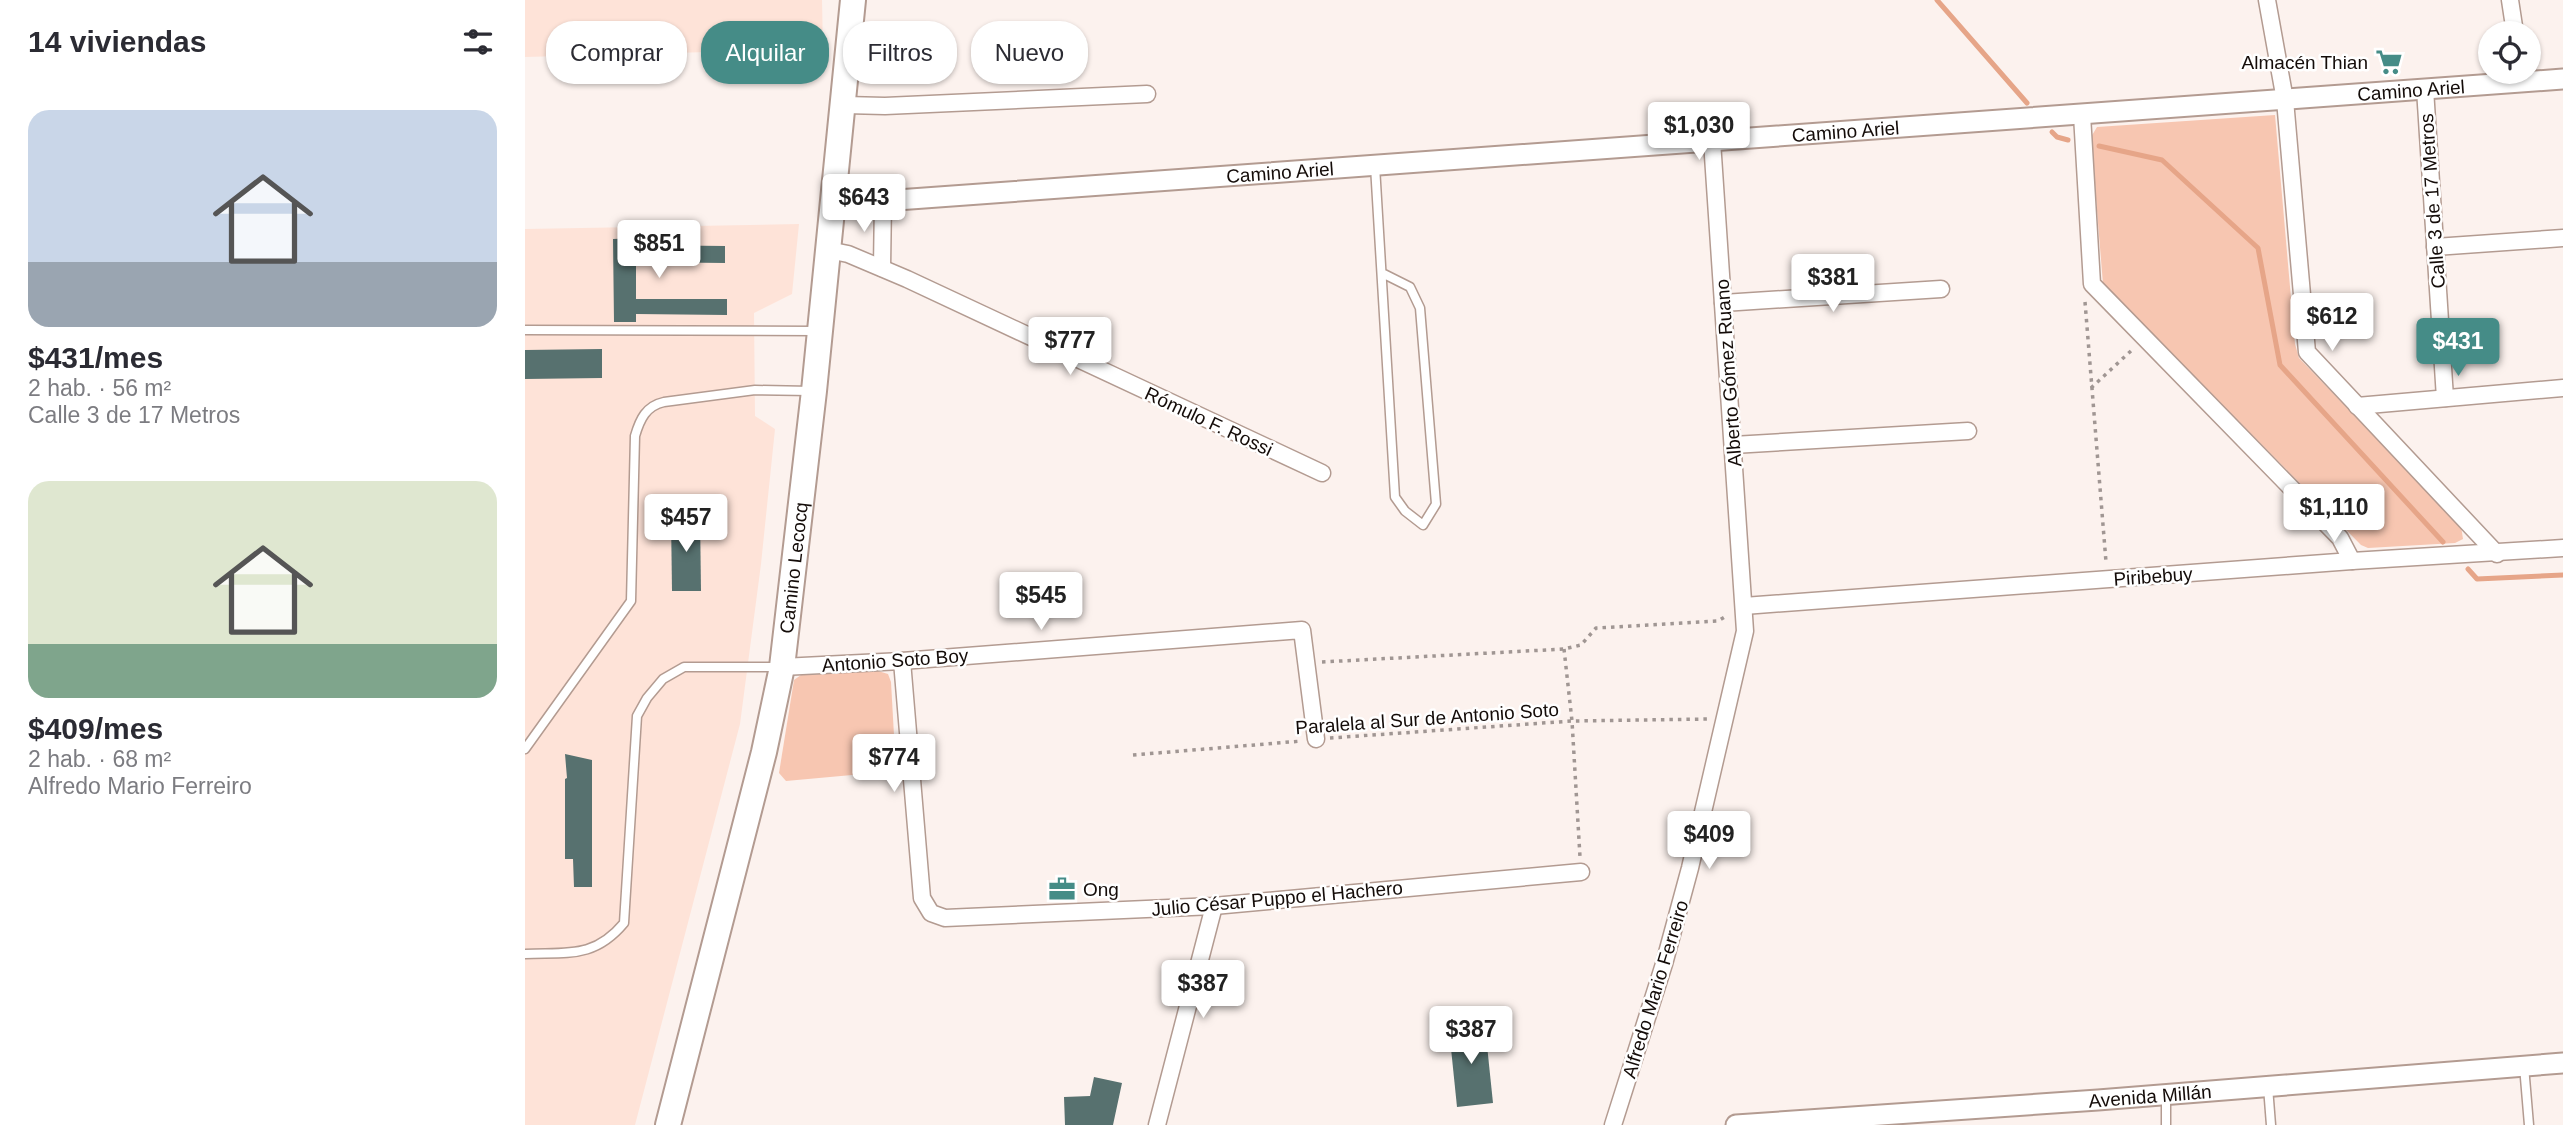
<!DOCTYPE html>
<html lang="es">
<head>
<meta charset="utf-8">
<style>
  body { margin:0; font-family:Helvetica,sans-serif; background:#f7f7f7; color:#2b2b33; height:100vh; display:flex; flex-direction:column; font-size:26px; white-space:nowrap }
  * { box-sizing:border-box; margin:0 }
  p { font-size:23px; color:#7c7c81 }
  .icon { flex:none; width:38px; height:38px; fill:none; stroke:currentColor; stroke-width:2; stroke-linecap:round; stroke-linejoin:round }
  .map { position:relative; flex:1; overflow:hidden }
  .drawer { display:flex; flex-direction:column; background:#fff; width:525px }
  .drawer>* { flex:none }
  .hud { position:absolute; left:21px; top:21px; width:665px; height:63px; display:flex; gap:14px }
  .controls { position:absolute; left:1953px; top:21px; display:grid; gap:14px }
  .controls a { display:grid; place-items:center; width:63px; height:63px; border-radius:50%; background:#fff; box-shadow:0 2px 5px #0004; font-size:35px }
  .price { position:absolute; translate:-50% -60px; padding:0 16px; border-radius:7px; background:#fff; color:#222; font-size:23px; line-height:46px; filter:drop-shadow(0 2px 4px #0008) }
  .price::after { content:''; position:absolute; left:50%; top:42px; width:21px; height:16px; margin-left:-10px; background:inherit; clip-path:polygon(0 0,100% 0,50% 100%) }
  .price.selected { background:#458c87; color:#fff }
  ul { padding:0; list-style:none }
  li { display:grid; align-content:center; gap:14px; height:371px; padding:0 28px }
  li span { display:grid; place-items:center; height:217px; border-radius:21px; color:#555 }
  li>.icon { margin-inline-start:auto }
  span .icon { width:126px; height:126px; fill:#fffc; stroke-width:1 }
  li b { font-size:30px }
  h2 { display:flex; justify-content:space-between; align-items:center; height:84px; padding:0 28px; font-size:30px }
  .chip { padding:0 24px; border-radius:28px; background:#fff; box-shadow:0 2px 5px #0004; font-size:24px; line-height:63px }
  .chip.selected { background:#458c87; color:#fff }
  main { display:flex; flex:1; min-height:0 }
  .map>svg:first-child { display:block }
</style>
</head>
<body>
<main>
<section class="drawer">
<h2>14 viviendas<svg class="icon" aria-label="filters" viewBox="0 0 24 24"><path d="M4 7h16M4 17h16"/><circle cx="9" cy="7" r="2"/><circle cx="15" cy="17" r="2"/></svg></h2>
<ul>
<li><span style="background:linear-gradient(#c9d6e8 70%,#9aa5b1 0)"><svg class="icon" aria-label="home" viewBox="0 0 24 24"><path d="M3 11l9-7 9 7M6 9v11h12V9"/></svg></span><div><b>$431/mes</b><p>2 hab. · 56 m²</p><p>Calle 3 de 17 Metros</p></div></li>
<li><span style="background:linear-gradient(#dfe7d0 75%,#7fa58c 0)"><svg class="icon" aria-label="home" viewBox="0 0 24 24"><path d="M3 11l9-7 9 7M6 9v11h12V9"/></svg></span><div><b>$409/mes</b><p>2 hab. · 68 m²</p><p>Alfredo Mario Ferreiro</p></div></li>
</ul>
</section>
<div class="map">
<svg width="2038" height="1125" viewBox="0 0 2038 1125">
  <rect width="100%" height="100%" fill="#fcf2ee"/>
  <g fill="#fee3d8">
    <polygon points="0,0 297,0 298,49 0,57"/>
    <polygon points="274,224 267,294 229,313 230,416 250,429 236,564 215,724 110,1125 0,1125 0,229"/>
  </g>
  <g fill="#f7c6b1">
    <polygon points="1750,115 1770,344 1774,358 1936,526 1938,539 1930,543 1843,548 1836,545 1578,284 1566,137 1572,127"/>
    <polygon points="353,671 363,674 366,682 371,771 261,781 254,773 269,680 276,675"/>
  </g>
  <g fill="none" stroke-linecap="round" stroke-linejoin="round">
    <g stroke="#e6a588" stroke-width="5">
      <polyline points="1412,0 1502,103"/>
      <polyline points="1527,132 1532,137 1543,140"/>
      <polyline points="1574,146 1637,160 1733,248 1755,365 1918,542"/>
      <polyline points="1943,569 1952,579 2038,575"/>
    </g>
  </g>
  <g fill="#57716f">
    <polygon points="111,238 111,245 200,246 200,263 111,262 111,299 202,299 202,315 111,314 111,322 89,322 88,239"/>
    <polygon points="77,349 77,378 0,379 0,350"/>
    <polygon points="175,516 176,591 147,591 146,517"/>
    <polygon points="40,754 67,760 67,887 49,887 48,859 40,859 40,779 42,778"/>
    <polygon points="960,1026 968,1103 932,1107 924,1029"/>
    <polygon points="569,1077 597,1083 588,1125 540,1125 539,1097 565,1096"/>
  </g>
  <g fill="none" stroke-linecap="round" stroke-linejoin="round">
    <g stroke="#b39b91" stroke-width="11">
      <g id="service">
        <polyline points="850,166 870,497 880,511 898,525 911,504 895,308 885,287 857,273"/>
        <polyline points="0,330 292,331"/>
        <path d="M0 749 106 601 110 436C115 419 121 406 139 402L230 390 286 391"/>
        <path d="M0 954C42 952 69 959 99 923L112 716 122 698 138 679 159 667H255"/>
        <polyline points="1999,1066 2004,1125"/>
        <polyline points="1743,1087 1746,1125"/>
        <polyline points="1641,1096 1641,1125"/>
      </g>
    </g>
    <g stroke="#b39b91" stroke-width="19">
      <g id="minor">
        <polyline points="1742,0 1760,100 1782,352 1972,554"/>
        <polyline points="1985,0 1990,33"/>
        <polyline points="1900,89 1920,398"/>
        <polyline points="320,105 360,106 622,94"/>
        <polyline points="1557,115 1567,284 1815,538 1827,561"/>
        <polyline points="1910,247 2038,238"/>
        <polyline points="303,250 323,254 382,279 797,473"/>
        <polyline points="357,268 358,201"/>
        <polyline points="1198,303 1416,289"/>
        <polyline points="1832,406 2038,388"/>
        <polyline points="1208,445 1443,431"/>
        <polyline points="1219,606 1827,561 2038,548"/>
        <polyline points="377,661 397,898 406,913 420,918 689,906 1056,872"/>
        <polyline points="257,667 377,661 777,630 791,739"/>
        <polyline points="632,1125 689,906"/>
        <polyline points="1088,1125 1139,964 1165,868 1220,631 1187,141"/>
      </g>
    </g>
    <g stroke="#b39b91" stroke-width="23">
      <g id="tertiary">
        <path id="s1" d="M308 203 358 201 2038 79"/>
        <path id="s2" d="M1211 1125 1573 1100 2038 1063"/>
      </g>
    </g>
    <g stroke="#b39b91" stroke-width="28">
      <g id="primary">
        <path id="s3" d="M143 1125 239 752 257 667 289 391 328 0"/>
      </g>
    </g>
    <g stroke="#a09693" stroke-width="3.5" stroke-dasharray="3.5 5" stroke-linecap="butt">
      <polyline points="1560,302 1581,562"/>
      <polyline points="1566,388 1608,349"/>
      <polyline points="1039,649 1047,721 1055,857"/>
      <polyline points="797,662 1039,649 1056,645 1071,628 1193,621 1203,615"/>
      <polyline points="805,738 1047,721 1182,719"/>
      <polyline points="608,755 777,741"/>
    </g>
    <use href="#service" stroke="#fff" stroke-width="8"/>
    <use href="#minor" stroke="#fff" stroke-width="16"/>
    <use href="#tertiary" stroke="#fff" stroke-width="19"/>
    <use href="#primary" stroke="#fff" stroke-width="24"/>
  </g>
  <defs>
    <g id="supermarket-bare" transform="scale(2.1)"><path d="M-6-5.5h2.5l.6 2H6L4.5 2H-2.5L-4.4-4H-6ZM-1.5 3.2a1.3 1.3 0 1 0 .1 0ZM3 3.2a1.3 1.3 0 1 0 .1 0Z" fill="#458c87" stroke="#fff" stroke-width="2.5" paint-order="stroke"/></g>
    <g id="office-bare" transform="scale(2.1)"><path d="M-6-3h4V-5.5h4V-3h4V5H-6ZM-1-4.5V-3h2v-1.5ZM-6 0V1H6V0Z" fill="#458c87" stroke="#fff" stroke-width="2.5" paint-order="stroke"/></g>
  </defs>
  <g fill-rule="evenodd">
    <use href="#supermarket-bare" x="1864" y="62"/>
    <use href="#office-bare" x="537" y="889"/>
  </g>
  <g text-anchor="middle" stroke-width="5" stroke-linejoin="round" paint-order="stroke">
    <g font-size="19" fill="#140c09" stroke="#fff" text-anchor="end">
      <text x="1843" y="69">Almacén Thian</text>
      <text x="558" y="896" text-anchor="start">Ong</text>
    </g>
    <g font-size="19" fill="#140c09" stroke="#fff">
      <text dy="7" stroke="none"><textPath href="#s1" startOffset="1582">Camino Ariel</textPath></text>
      <text dy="7" stroke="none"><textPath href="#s1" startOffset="1015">Camino Ariel</textPath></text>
      <text dy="7" stroke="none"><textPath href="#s1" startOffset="448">Camino Ariel</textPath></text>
      <text transform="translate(1907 201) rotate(-94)" y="7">Calle 3 de 17 Metros</text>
      <text transform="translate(1203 373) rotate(-94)" y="7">Alberto Gómez Ruano</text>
      <text transform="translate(684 421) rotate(25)" y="7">Rómulo F. Rossi</text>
      <text dy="7" stroke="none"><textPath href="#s3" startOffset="572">Camino Lecocq</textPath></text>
      <text transform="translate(1628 576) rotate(-4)" y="7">Piribebuy</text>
      <text transform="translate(370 660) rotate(-4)" y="7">Antonio Soto Boy</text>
      <text transform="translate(902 718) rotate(-4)" y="7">Paralela al Sur de Antonio Soto</text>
      <text transform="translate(752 898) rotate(-5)" y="7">Julio César Puppo el Hachero</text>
      <text transform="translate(1130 989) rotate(-73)" y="7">Alfredo Mario Ferreiro</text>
      <text dy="7" stroke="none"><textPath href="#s2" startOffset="415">Avenida Millán</textPath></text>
    </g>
  </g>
</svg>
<div class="controls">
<a><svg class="icon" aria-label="locate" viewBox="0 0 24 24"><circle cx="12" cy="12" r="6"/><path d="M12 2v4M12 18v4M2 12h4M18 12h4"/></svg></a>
</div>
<b class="price" style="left:1174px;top:162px">$1,030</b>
<b class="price" style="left:339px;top:234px">$643</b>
<b class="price" style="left:134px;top:280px">$851</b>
<b class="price" style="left:1308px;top:314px">$381</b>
<b class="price" style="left:1807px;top:353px">$612</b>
<b class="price" style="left:545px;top:377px">$777</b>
<b class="price selected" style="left:1933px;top:378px">$431</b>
<b class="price" style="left:1809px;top:544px">$1,110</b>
<b class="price" style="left:161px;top:554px">$457</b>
<b class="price" style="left:516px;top:632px">$545</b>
<b class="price" style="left:369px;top:794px">$774</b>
<b class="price" style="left:1184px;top:871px">$409</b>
<b class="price" style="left:678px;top:1020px">$387</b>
<b class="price" style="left:946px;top:1066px">$387</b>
<div class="hud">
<a class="chip">Comprar</a>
<a class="chip selected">Alquilar</a>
<a class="chip">Filtros</a>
<a class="chip">Nuevo</a>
</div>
</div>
</main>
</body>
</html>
